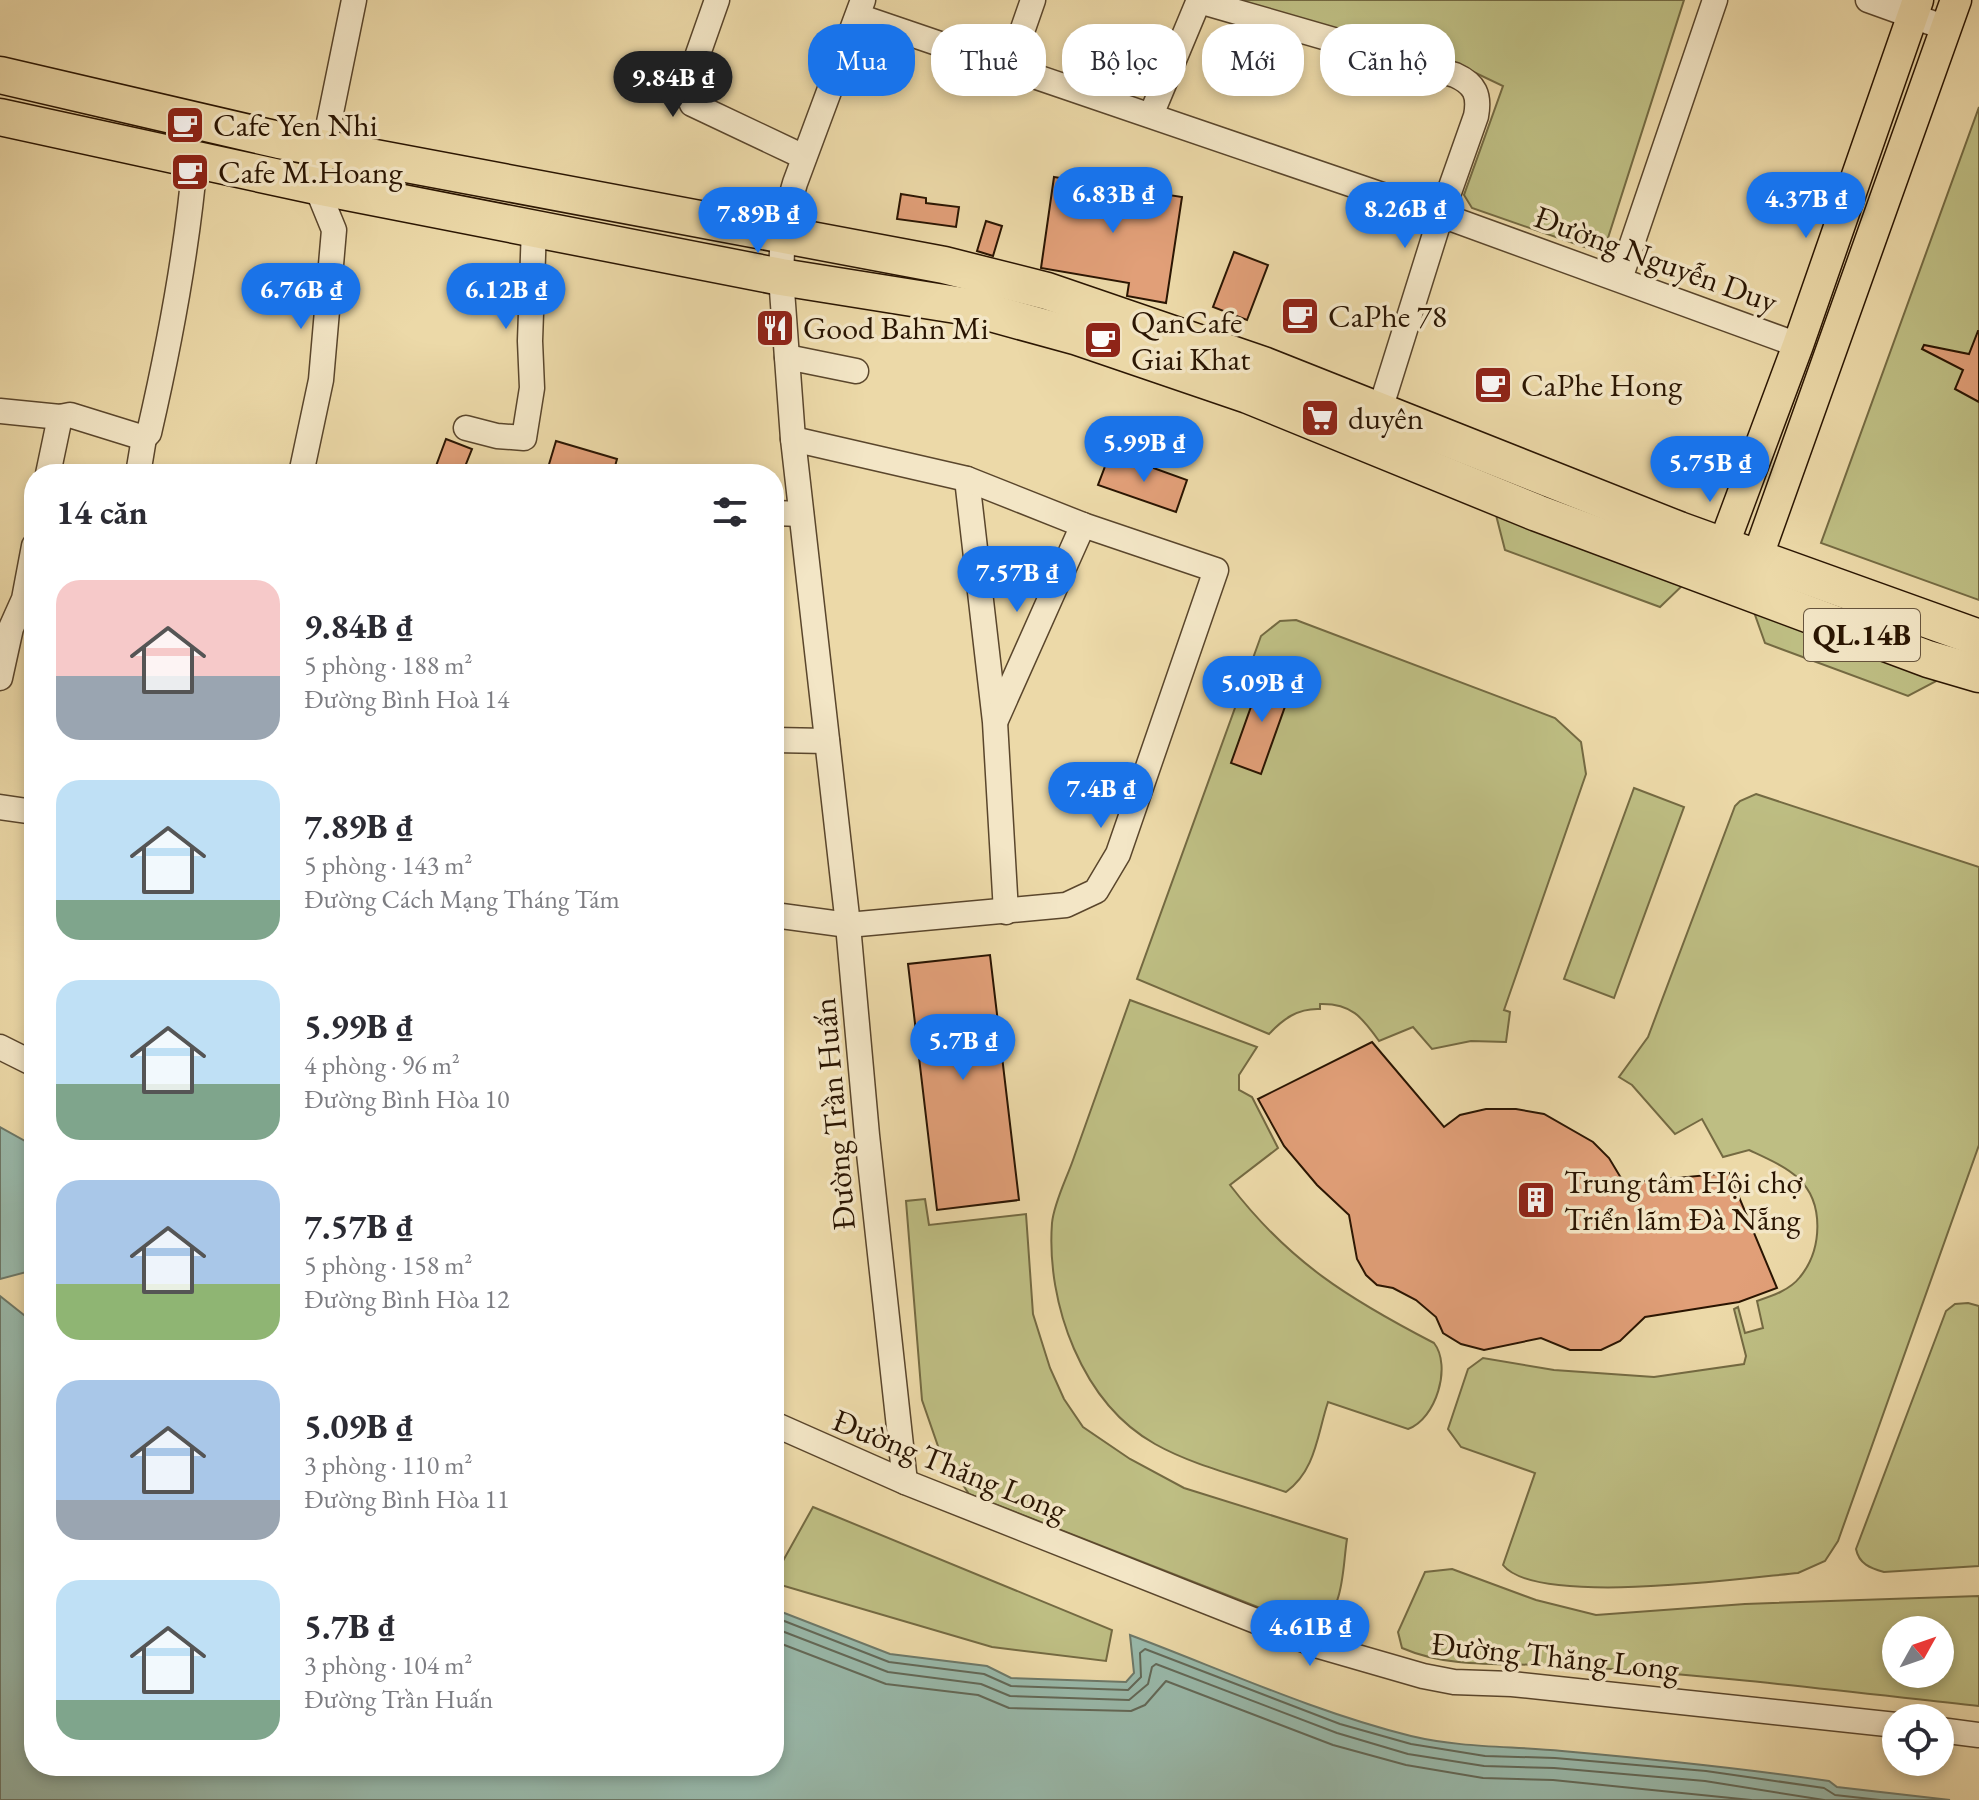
<!DOCTYPE html>
<html lang="vi">
<head>
<meta charset="utf-8">
<style>
  body { margin:0; font-family:"EB Garamond",serif; background:#f7f7f7; color:#2b2b33; height:100vh; display:flex; flex-direction:column; font-size:30px; white-space:nowrap }
  * { box-sizing:border-box; margin:0 }
  p { font-size:26px; color:#7c7c81 }
  .icon { flex:none; width:44px; height:44px; fill:none; stroke:currentColor; stroke-width:2; stroke-linecap:round; stroke-linejoin:round }
  .map { position:relative; flex:1; overflow:hidden }
  .details { position:absolute; left:24px; top:464px; width:760px; height:1312px; display:flex; flex-direction:column; background:#fff; border-radius:32px; box-shadow:0 4px 12px #0003 }
  .details>* { flex:none }
  .hud { position:absolute; left:808px; top:24px; width:760px; height:72px; display:flex; gap:16px }
  .needle { width:52px; rotate:50deg }
  .buttons { position:absolute; left:1882px; top:1616px; display:grid; gap:16px }
  .buttons a { display:grid; place-items:center; width:72px; height:72px; border-radius:50%; background:#fff; box-shadow:0 4px 12px #0003; font-size:40px }
  .price { position:absolute; translate:-50% -68px; padding:0 18px; border-radius:28px; background:#1a73e8; color:#fff; font-size:26px; line-height:52px; filter:drop-shadow(0 2px 4px #0008) }
  .price::after { content:''; position:absolute; left:50%; top:48px; width:24px; height:18px; margin-left:-12px; background:inherit; clip-path:polygon(0 0,100% 0,50% 100%) }
  .price.selected { background:#222; color:#fff }
  ul { padding:0; list-style:none }
  li { display:flex; align-items:center; gap:24px; height:200px; padding:0 32px }
  li span { display:grid; place-items:center; flex:none; width:224px; height:160px; border-radius:24px; color:#555 }
  li>.icon { margin-inline-start:auto }
  span .icon { width:96px; height:96px; fill:#fffc; stroke-width:1 }
  li b { font-size:34px }
  h2 { display:flex; justify-content:space-between; align-items:center; height:96px; padding:0 32px; font-size:34px }
  .pill { padding:0 28px; border-radius:32px; background:#fff; box-shadow:0 4px 12px #0003; font-size:28px; line-height:72px }
  .pill.selected { background:#1a73e8; color:#fff }
  .map>svg:first-child { display:block }
</style>
</head>
<body>
<div class="map">
<svg width="1979" height="1800" viewBox="0 0 1979 1800">
  <rect width="100%" height="100%" fill="#ecd9a8"/>
  <filter id="stains"><feTurbulence type="fractalNoise" baseFrequency=".0025" numOctaves="4"/><feColorMatrix values="0 0 0 0 .2 0 0 0 0 .09 0 0 0 0 .02 0 0 0 .5 -.17"/></filter>
  <radialGradient id="worn" r=".72"><stop offset=".6" stop-color="#630" stop-opacity="0"/><stop offset="1" stop-color="#630" stop-opacity=".3"/></radialGradient>
  <g fill="#bebe83" stroke="#746a42" stroke-width="2" fill-rule="evenodd">
    <polygon points="1238,0 1684,0 1607,241 1593,250 1472,208 1464,195 1503,86 1459,65"/>
    <polygon points="1979,107 1979,600 1821,543"/>
    <polygon points="1496,515 1684,584 1660,607 1505,550"/>
    <polygon points="1754,612 1944,677 1908,696 1765,643"/>
    <path d="M1296 620 1555 718 1581 742 1586 774 1504 1010 1510 1012 1506 1042 1471 1041 1432 1049 1413 1027 1379 1041C1362 1017 1351 1003 1320 1004V1009C1298 1008 1283 1019 1269 1034L1137 979 1261 636 1280 621Z"/>
    <polygon points="1634,788 1684,807 1614,998 1564,979"/>
    <path d="M1756 794 1979 867V1145L1838 1541 1825 1561 1798 1573C1745 1578 1536 1607 1503 1565L1535 1473 1461 1447 1448 1429 1468 1369 1483 1358 1554 1370 1654 1377 1744 1364 1746 1356 1734 1309 1738 1307 1745 1333 1763 1328 1757 1301C1772 1296 1790 1290 1800 1277 1822 1250 1825 1203 1798 1178 1785 1166 1766 1158 1749 1150L1723 1157 1702 1119 1675 1134 1632 1085 1619 1077 1648 1037 1735 806 1740 801Z"/>
    <path d="M1130 1000 1257 1047 1239 1075V1090L1252 1097 1278 1148 1230 1185C1289 1262 1349 1299 1434 1343 1452 1366 1436 1419 1408 1429L1328 1402C1317 1435 1316 1470 1286 1492 1243 1477 1194 1466 1155 1444 1082 1403 1046 1304 1052 1223 1054 1203 1066 1180 1073 1160 1092 1107 1111 1053 1130 1000Z"/>
    <path d="M925 1199 929 1225 1026 1214 1033 1314 1050 1368 1064 1399 1083 1427 1130 1459 1184 1488 1347 1539C1342 1571 1345 1612 1314 1629L969 1494 939 1449 922 1400 906 1201Z"/>
    <path d="M1968 1303 1979 1306V1566L1884 1572C1870 1568 1859 1564 1856 1549L1946 1311 1955 1304Z"/>
    <polygon points="813,1507 1112,1630 1106,1661 992,1647 774,1583 774,1577"/>
    <path d="M1452 1569 1536 1600 1596 1615 1745 1604 1979 1596V1706C1841 1691 1703 1674 1565 1666 1511 1662 1452 1670 1402 1648L1398 1632 1425 1572ZM1896 1630H1940V1674H1896Z"/>
  </g>
  <g fill="#99baac" stroke="#6d7868" stroke-width="2">
    <polygon points="0,1127 34,1146 34,1270 0,1279"/>
    <path d="M0 1296 34 1323V1766H774V1609L890 1654 987 1666 1011 1678 1126 1682 1134 1673 1130 1635C1223 1670 1315 1712 1411 1736 1461 1748 1511 1746 1562 1751 1652 1759 1740 1768 1829 1781L1837 1787 1950 1800H0Z"/>
  </g>
  <g fill="none" stroke-linecap="round" stroke-linejoin="round">
    <g stroke="#626857" stroke-width="2">
      <polyline points="774,1617 889,1662 984,1674 1011,1686 1128,1690 1141,1677 1140,1653 1145,1649 1340,1724 1411,1744 1485,1756 1555,1758 1706,1771 1824,1788 1835,1795 1880,1800"/>
      <polyline points="774,1628 888,1672 981,1684 1010,1696 1129,1700 1148,1684 1152,1667 1156,1664 1337,1733 1408,1754 1484,1766 1554,1768 1705,1781 1824,1800"/>
      <polyline points="774,1641 886,1684 978,1695 1009,1708 1131,1711 1145,1705 1166,1681 1333,1745 1406,1765 1483,1778 1553,1780 1751,1800"/>
    </g>
  </g>
  <g fill="#e19f78" stroke="#2a1502" stroke-width="2">
    <polygon points="1054,177 1182,197 1166,303 1127,296 1129,283 1041,268"/>
    <polygon points="901,194 926,198 926,203 959,207 956,227 897,219"/>
    <polygon points="986,221 1002,226 993,256 977,251"/>
    <polygon points="1234,252 1268,265 1247,320 1213,307"/>
    <polygon points="1978,331 1979,331 1979,402 1955,389 1963,370 1922,349 1924,345 1969,354"/>
    <polygon points="446,439 472,449 462,474 433,474"/>
    <polygon points="556,441 617,459 613,474 560,474 547,471"/>
    <polygon points="1109,456 1146,471 1148,466 1187,480 1176,512 1098,485"/>
    <polygon points="1263,673 1293,684 1261,774 1231,763"/>
    <polygon points="990,955 1019,1200 937,1210 908,964"/>
    <polygon points="1372,1042 1444,1127 1460,1115 1486,1109 1516,1109 1544,1114 1593,1142 1609,1158 1624,1183 1729,1173 1777,1288 1739,1302 1645,1317 1620,1341 1601,1350 1570,1350 1541,1338 1484,1350 1461,1344 1443,1333 1436,1317 1416,1300 1393,1288 1377,1285 1366,1275 1357,1259 1349,1215 1317,1185 1284,1146 1258,1099"/>
  </g>
  <g fill="none" stroke-linecap="round" stroke-linejoin="round">
    <g stroke="#5a462c" stroke-width="27">
      <g id="minor">
        <polyline points="717,0 686,88 692,104 804,157"/>
        <polyline points="863,0 795,183 783,225 781,277 793,439 848,925 867,1135 905,1482"/>
        <polyline points="1868,0 1946,28"/>
        <path d="M1199 1 1455 75C1475 84 1480 95 1476 116L1441 215 1379 413"/>
        <polyline points="858,16 1441,215 1798,345"/>
        <polyline points="1009,69 1033,0"/>
        <polyline points="1151,115 1199,0"/>
        <polyline points="1620,279 1715,0"/>
        <polyline points="787,357 856,371"/>
        <path d="M0 411 60 417 70 415 144 438 149 433C170 342 187 253 195 160"/>
        <polyline points="466,428 497,436 524,438 532,388 530,341 534,227"/>
        <polyline points="48,474 60,417"/>
        <polyline points="138,474 144,438"/>
        <polyline points="301,474 321,380 334,230 316,186 354,0"/>
        <polyline points="967,479 995,722 1006,912"/>
        <polyline points="774,513 801,514"/>
        <polyline points="0,678 11,628 24,599 34,546"/>
        <polyline points="996,720 1083,525"/>
        <polyline points="774,740 827,741"/>
        <polyline points="0,807 34,812"/>
        <polyline points="774,915 848,925 1066,905 1096,891 1118,854 1216,570 1083,525 967,479 793,439"/>
        <polyline points="0,1047 34,1064"/>
        <polyline points="774,1424 905,1482 1319,1646 1423,1676 1454,1682 1512,1684 1896,1725"/>
        <polyline points="1940,1730 1979,1735"/>
      </g>
    </g>
    <g stroke="#2a1502" stroke-width="33">
      <g id="major">
        <polyline points="1716,565 1798,345 1918,0"/>
        <polyline points="1750,578 1956,0"/>
      </g>
    </g>
    <g stroke="#2a1502" stroke-width="39">
      <g id="highway">
        <polyline points="0,75 279,140 944,265 1047,291 1263,365 1679,530 1979,638"/>
        <polyline points="0,117 316,186 781,277 969,307 1078,337 1248,395 1537,513 1928,659 1979,674"/>
      </g>
    </g>
    <use href="#minor" stroke="#f3e6c6" stroke-width="24"/>
    <use href="#major" stroke="#ecd9a8" stroke-width="30"/>
    <use href="#highway" stroke="#ecd9a8" stroke-width="36"/>
  </g>
  <defs>
    <g id="cafe-square" transform="scale(2)"><rect x="-9" y="-9" width="18" height="18" rx="4" fill="#8f2418" stroke="#f3e6c6"/><path d="M-5.5-4.5H6V0H3Q3 3.5 0 3.5H-2.5Q-5.5 3.5-5.5 0ZM3-3.2v2h1.7v-2ZM-6 4.5H4V6H-6Z" fill="#fff"/></g>
    <g id="restaurant-square" transform="scale(2)"><rect x="-9" y="-9" width="18" height="18" rx="4" fill="#8f2418" stroke="#f3e6c6"/><path d="M-5-6h1v4h1v-4h1v4h1v-4h1v5L-1.5 .5V6h-2V.5L-5-1ZM5-6V6H3V1.5H1.5Q1.5-4 5-6Z" fill="#fff"/></g>
    <g id="supermarket-square" transform="scale(2)"><rect x="-9" y="-9" width="18" height="18" rx="4" fill="#8f2418" stroke="#f3e6c6"/><path d="M-6-5.5h2.5l.6 2H6L4.5 2H-2.5L-4.4-4H-6ZM-1.5 3.2a1.3 1.3 0 1 0 .1 0ZM3 3.2a1.3 1.3 0 1 0 .1 0Z" fill="#fff"/></g>
    <g id="building-square" transform="scale(2)"><rect x="-9" y="-9" width="18" height="18" rx="4" fill="#8f2418" stroke="#f3e6c6"/><path d="M-4-6H4V6H1V3H-1V6H-4ZM-2.5-4.3h1.7v1.8h-1.7ZM.8-4.3h1.7v1.8H.8ZM-2.5-1h1.7V.8h-1.7ZM.8-1h1.7V.8H.8Z" fill="#fff"/></g>
  </defs>
  <g fill-rule="evenodd">
    <use href="#cafe-square" x="185" y="125"/>
    <use href="#cafe-square" x="190" y="172"/>
    <use href="#cafe-square" x="1300" y="316"/>
    <use href="#restaurant-square" x="775" y="328"/>
    <use href="#cafe-square" x="1103" y="340"/>
    <use href="#cafe-square" x="1493" y="385"/>
    <use href="#supermarket-square" x="1320" y="418"/>
    <use href="#building-square" x="1536" y="1200"/>
  </g>
  <g text-anchor="middle" stroke-width="7" stroke-linejoin="round" paint-order="stroke">
    <rect fill="#f3e6c6" stroke="#66543d" stroke-width="2" x="1804" y="609" width="116" height="52" rx="6"/>
    <g font-size="30" font-weight="bold" fill="#2a1502">
      <text x="1862" y="645">QL.14B</text>
    </g>
    <g font-size="32" fill="#2a1502" stroke="#f3e6c6" text-anchor="start">
      <text x="213" y="136">Cafe Yen Nhi</text>
      <text x="218" y="183">Cafe M.Hoang</text>
      <text x="1328" y="327">CaPhe 78</text>
      <text x="1131" y="333">QanCafe<tspan x="1131" dy="37">Giai Khat</tspan></text>
      <text x="803" y="339">Good Bahn Mi</text>
      <text x="1521" y="396">CaPhe Hong</text>
      <text x="1348" y="429">duyên</text>
      <text x="1564" y="1193">Trung tâm Hội chợ<tspan x="1564" dy="37">Triển lãm Đà Nẵng</tspan></text>
    </g>
    <g font-size="32" fill="#2a1502" stroke="#f3e6c6">
      <text transform="translate(1656 259) rotate(20)" y="11">Đường Nguyễn Duy</text>
      <text transform="translate(834 1114) rotate(-95)" y="11">Đường Trần Huấn</text>
      <text transform="translate(950 1465) rotate(22)" y="11">Đường Thăng Long</text>
      <text transform="translate(1555 1656) rotate(6)" y="11">Đường Thăng Long</text>
    </g>
  </g>
  <rect width="100%" height="100%" filter="url(#stains)"/>
  <rect width="100%" height="100%" fill="url(#worn)"/>
</svg>
<div class="buttons">
<a><svg class="needle" viewBox="-14 -14 28 28"><path d="M0-13l5 13h-10z" fill="#e53935"/><path d="M0 13l5-13h-10z" fill="#7c7c81"/></svg></a>
<a><svg class="icon" aria-label="locate" viewBox="0 0 24 24"><circle cx="12" cy="12" r="6"/><path d="M12 2v4M12 18v4M2 12h4M18 12h4"/></svg></a>
</div>
<b class="price selected" style="left:673px;top:119px">9.84B ₫</b>
<b class="price" style="left:1113px;top:235px">6.83B ₫</b>
<b class="price" style="left:1806px;top:240px">4.37B ₫</b>
<b class="price" style="left:1405px;top:250px">8.26B ₫</b>
<b class="price" style="left:758px;top:255px">7.89B ₫</b>
<b class="price" style="left:301px;top:331px">6.76B ₫</b>
<b class="price" style="left:506px;top:331px">6.12B ₫</b>
<b class="price" style="left:1144px;top:484px">5.99B ₫</b>
<b class="price" style="left:1710px;top:504px">5.75B ₫</b>
<b class="price" style="left:1017px;top:614px">7.57B ₫</b>
<b class="price" style="left:1262px;top:724px">5.09B ₫</b>
<b class="price" style="left:1101px;top:830px">7.4B ₫</b>
<b class="price" style="left:963px;top:1082px">5.7B ₫</b>
<b class="price" style="left:1310px;top:1668px">4.61B ₫</b>
<div class="hud">
<a class="pill selected">Mua</a>
<a class="pill">Thuê</a>
<a class="pill">Bộ lọc</a>
<a class="pill">Mới</a>
<a class="pill">Căn hộ</a>
</div>
<section class="details">
<h2>14 căn<svg class="icon" aria-label="filters" viewBox="0 0 24 24"><path d="M4 7h16M4 17h16"/><circle cx="9" cy="7" r="2"/><circle cx="15" cy="17" r="2"/></svg></h2>
<ul>
<li><span style="background:linear-gradient(#f6c9c9 60%,#9aa5b1 0)"><svg class="icon" aria-label="home" viewBox="0 0 24 24"><path d="M3 11l9-7 9 7M6 9v11h12V9"/></svg></span><div><b>9.84B ₫</b><p>5 phòng · 188 m²</p><p>Đường Bình Hoà 14</p></div></li>
<li><span style="background:linear-gradient(#bfe0f5 75%,#7fa58c 0)"><svg class="icon" aria-label="home" viewBox="0 0 24 24"><path d="M3 11l9-7 9 7M6 9v11h12V9"/></svg></span><div><b>7.89B ₫</b><p>5 phòng · 143 m²</p><p>Đường Cách Mạng Tháng Tám</p></div></li>
<li><span style="background:linear-gradient(#bfe0f5 65%,#7fa58c 0)"><svg class="icon" aria-label="home" viewBox="0 0 24 24"><path d="M3 11l9-7 9 7M6 9v11h12V9"/></svg></span><div><b>5.99B ₫</b><p>4 phòng · 96 m²</p><p>Đường Bình Hòa 10</p></div></li>
<li><span style="background:linear-gradient(#a9c7e8 65%,#8fb573 0)"><svg class="icon" aria-label="home" viewBox="0 0 24 24"><path d="M3 11l9-7 9 7M6 9v11h12V9"/></svg></span><div><b>7.57B ₫</b><p>5 phòng · 158 m²</p><p>Đường Bình Hòa 12</p></div></li>
<li><span style="background:linear-gradient(#a9c7e8 75%,#9aa5b1 0)"><svg class="icon" aria-label="home" viewBox="0 0 24 24"><path d="M3 11l9-7 9 7M6 9v11h12V9"/></svg></span><div><b>5.09B ₫</b><p>3 phòng · 110 m²</p><p>Đường Bình Hòa 11</p></div></li>
<li><span style="background:linear-gradient(#bfe0f5 75%,#7fa58c 0)"><svg class="icon" aria-label="home" viewBox="0 0 24 24"><path d="M3 11l9-7 9 7M6 9v11h12V9"/></svg></span><div><b>5.7B ₫</b><p>3 phòng · 104 m²</p><p>Đường Trần Huấn</p></div></li>
</ul>
</section>
</div>
</body>
</html>
